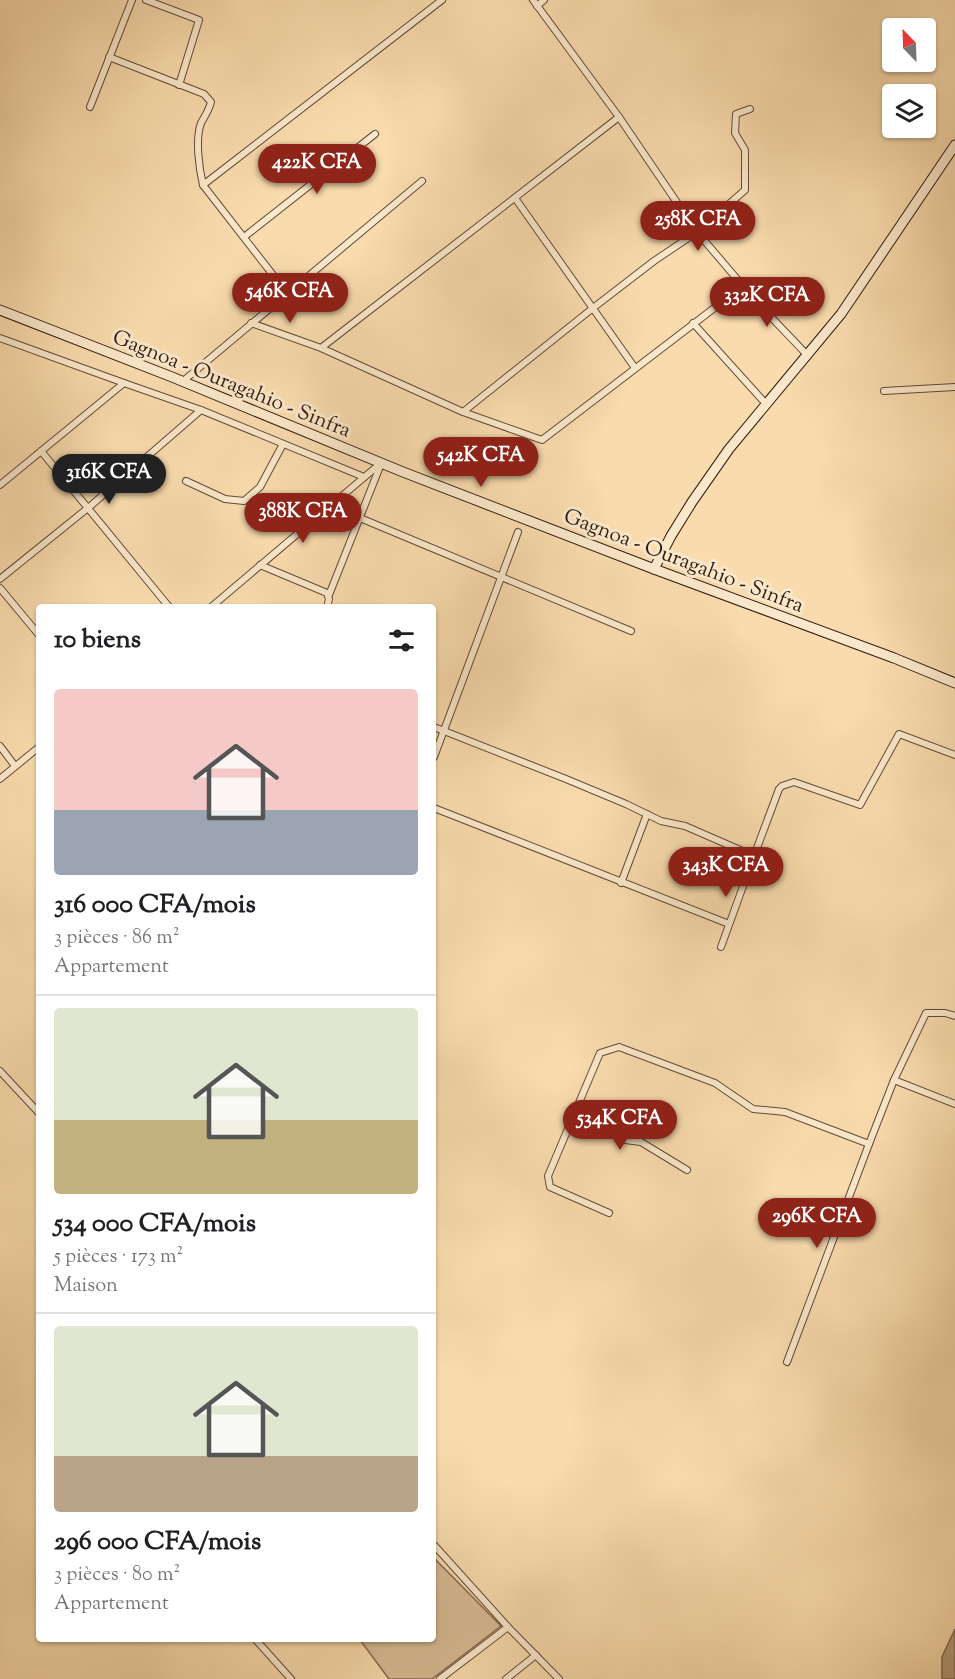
<!DOCTYPE html>
<html lang="fr">
<head>
<meta charset="utf-8">
<style>
  body { margin:0; font-family:"Sorts Mill Goudy",serif; background:#f6f6f6; color:#202124; height:100vh; display:flex; flex-direction:column; font-size:22px; white-space:nowrap }
  * { box-sizing:border-box; margin:0 }
  p { font-size:20px; color:#757577 }
  .icon { flex:none; width:33px; height:33px; fill:none; stroke:currentColor; stroke-width:2; stroke-linecap:round; stroke-linejoin:round }
  .map { position:relative; flex:1; overflow:hidden }
  .panel { position:absolute; left:36px; top:604px; width:400px; height:1038px; display:flex; flex-direction:column; background:#fff; border-radius:6px; box-shadow:0 2px 4px #0004 }
  .panel>* { flex:none }
  .needle { width:39px; rotate:337deg }
  .fabs { position:absolute; left:882px; top:18px; display:grid; gap:12px }
  .fabs a { display:grid; place-items:center; width:54px; height:54px; border-radius:6px; background:#fff; box-shadow:0 2px 4px #0004; font-size:30px }
  .price { position:absolute; translate:-50% -51px; padding:0 14px; border-radius:21px; background:#8f2418; color:#fff; font-size:20px; line-height:39px; filter:drop-shadow(0 2px 3px #0008) }
  .price::after { content:''; position:absolute; left:50%; top:36px; width:18px; height:14px; margin-left:-9px; background:inherit; clip-path:polygon(0 0,100% 0,50% 100%) }
  .price.active { background:#222; color:#fff }
  ul { padding:0; list-style:none }
  li { display:grid; align-content:center; gap:12px; height:318px; padding:0 18px }
  li+li { border-top:2px solid #e0e0e0 }
  li span { display:grid; place-items:center; height:186px; border-radius:6px; color:#555 }
  li>.icon { margin-inline-start:auto }
  span .icon { width:108px; height:108px; fill:#fffc; stroke-width:1 }
  li b { font-size:26px }
  h2 { display:flex; justify-content:space-between; align-items:center; height:72px; padding:0 18px; font-size:26px }
  .map>svg:first-child { display:block }
</style>
</head>
<body>
<div class="map">
<svg width="955" height="1679" viewBox="0 0 955 1679">
  <rect width="100%" height="100%" fill="#f9dbad"/>
  <filter id="stains"><feTurbulence type="fractalNoise" baseFrequency=".00333" numOctaves="4"/><feColorMatrix values="0 0 0 0 .2 0 0 0 0 .09 0 0 0 0 .02 0 0 0 .5 -.17"/></filter>
  <radialGradient id="worn" r=".72"><stop offset=".6" stop-color="#630" stop-opacity="0"/><stop offset="1" stop-color="#630" stop-opacity=".3"/></radialGradient>
  <polygon fill="#d7ba93" stroke="#846a52" stroke-width="1.5" points="434,1558 501,1626 432,1679 389,1679 360,1640 434,1640"/>
  <polygon fill="#b59a78" stroke="#80674f" stroke-width="1.5" points="955,1629 955,1679 942,1679 942,1657"/>
  <g fill="none" stroke-linecap="round" stroke-linejoin="round">
    <g stroke="#624b39" stroke-width="8">
      <g id="street">
        <polyline points="146,0 199,20 179,85"/>
        <polyline points="533,0 619,117"/>
        <polyline points="537,6 544,0"/>
        <path d="M109 57 204 94 211 102C209 110 205 116 201 123 195 139 199 168 203 185"/>
        <polyline points="90,107 132,0"/>
        <polyline points="515,198 635,368"/>
        <polyline points="244,237 375,134"/>
        <path d="M743 286C763 310 786 332 808 356"/>
        <polyline points="287,293 203,185 442,0"/>
        <polyline points="251,323 321,348 463,412 542,440 743,286 697,232 619,117 321,348"/>
        <polyline points="693,323 767,405"/>
        <polyline points="0,338 124,383 0,485"/>
        <polyline points="182,382 422,181"/>
        <polyline points="124,383 201,410 364,477"/>
        <polyline points="884,391 955,387"/>
        <polyline points="463,412 593,308 654,261 697,232 745,190 745,150 735,133 736,114 750,109"/>
        <polyline points="41,451 170,608"/>
        <polyline points="186,481 225,499 244,501 260,487 283,444"/>
        <polyline points="360,518 631,631"/>
        <polyline points="260,565 327,593 329,599 327,608"/>
        <polyline points="0,579 88,508 201,410"/>
        <polyline points="0,588 39,635"/>
        <polyline points="329,595 381,464"/>
        <polyline points="210,608 381,463"/>
        <polyline points="434,727 566,779 626,804 661,821 685,826 754,856 779,789 782,786 794,782 860,805 899,734 955,755"/>
        <polyline points="0,746 15,766"/>
        <polyline points="434,757 518,532"/>
        <polyline points="0,779 39,747"/>
        <polyline points="434,808 729,924"/>
        <polyline points="621,883 647,814"/>
        <polyline points="721,947 754,856"/>
        <polyline points="0,1071 39,1113"/>
        <polyline points="894,1080 955,1104"/>
        <polyline points="578,1105 588,1123 625,1140 641,1142 687,1170"/>
        <polyline points="609,1213 550,1187 548,1176 600,1053 619,1047 715,1083 753,1109 785,1112 869,1144 894,1080 926,1013 945,1013 955,1016"/>
        <polyline points="787,1362 869,1144"/>
        <polyline points="434,1545 508,1627 559,1679"/>
        <polyline points="256,1640 291,1679"/>
        <polyline points="440,1679 508,1627"/>
        <polyline points="506,1679 536,1655"/>
      </g>
    </g>
    <g stroke="#301b12" stroke-width="11">
      <g id="secondary">
        <polyline points="0,310 172,377 403,472 654,569 894,658 955,683"/>
        <polyline points="654,569 671,536 692,502 729,449 841,314 955,145"/>
      </g>
    </g>
    <use href="#street" stroke="#fbe8ca" stroke-width="6"/>
    <use href="#secondary" stroke="#fbe8ca" stroke-width="9"/>
  </g>
  <g text-anchor="middle" stroke-width="6" stroke-linejoin="round" paint-order="stroke">
    <g font-size="21" fill="#301b12" stroke="#fbe8ca">
      <text transform="translate(232 383) rotate(22)" y="7">Gagnoa - Ouragahio - Sinfra</text>
      <text transform="translate(684 560) rotate(21)" y="7">Gagnoa - Ouragahio - Sinfra</text>
    </g>
  </g>
  <rect width="100%" height="100%" filter="url(#stains)"/>
  <rect width="100%" height="100%" fill="url(#worn)"/>
</svg>
<div class="fabs">
<a><svg class="needle" viewBox="-14 -14 28 28"><path d="M0-13l5 13h-10z" fill="#e53935"/><path d="M0 13l5-13h-10z" fill="#757577"/></svg></a>
<a><svg class="icon" aria-label="layers" viewBox="0 0 24 24"><path d="M12 4l9 5-9 5-9-5zM3 14l9 5 9-5"/></svg></a>
</div>
<b class="price" style="left:317px;top:195px">422K CFA</b>
<b class="price" style="left:698px;top:252px">258K CFA</b>
<b class="price" style="left:290px;top:324px">546K CFA</b>
<b class="price" style="left:767px;top:328px">332K CFA</b>
<b class="price" style="left:481px;top:488px">542K CFA</b>
<b class="price active" style="left:109px;top:505px">316K CFA</b>
<b class="price" style="left:303px;top:544px">388K CFA</b>
<b class="price" style="left:726px;top:898px">343K CFA</b>
<b class="price" style="left:620px;top:1151px">534K CFA</b>
<b class="price" style="left:817px;top:1249px">296K CFA</b>
<section class="panel">
<h2>10 biens<svg class="icon" aria-label="filters" viewBox="0 0 24 24"><path d="M4 7h16M4 17h16"/><circle cx="9" cy="7" r="2"/><circle cx="15" cy="17" r="2"/></svg></h2>
<ul>
<li><span style="background:linear-gradient(#f6c9c9 65%,#9aa5b1 0)"><svg class="icon" aria-label="home" viewBox="0 0 24 24"><path d="M3 11l9-7 9 7M6 9v11h12V9"/></svg></span><div><b>316 000 CFA/mois</b><p>3 pièces · 86 m²</p><p>Appartement</p></div></li>
<li><span style="background:linear-gradient(#dfe7d0 60%,#c2b280 0)"><svg class="icon" aria-label="home" viewBox="0 0 24 24"><path d="M3 11l9-7 9 7M6 9v11h12V9"/></svg></span><div><b>534 000 CFA/mois</b><p>5 pièces · 173 m²</p><p>Maison</p></div></li>
<li><span style="background:linear-gradient(#dfe7d0 70%,#b9a48a 0)"><svg class="icon" aria-label="home" viewBox="0 0 24 24"><path d="M3 11l9-7 9 7M6 9v11h12V9"/></svg></span><div><b>296 000 CFA/mois</b><p>3 pièces · 80 m²</p><p>Appartement</p></div></li>
</ul>
</section>
</div>
</body>
</html>
